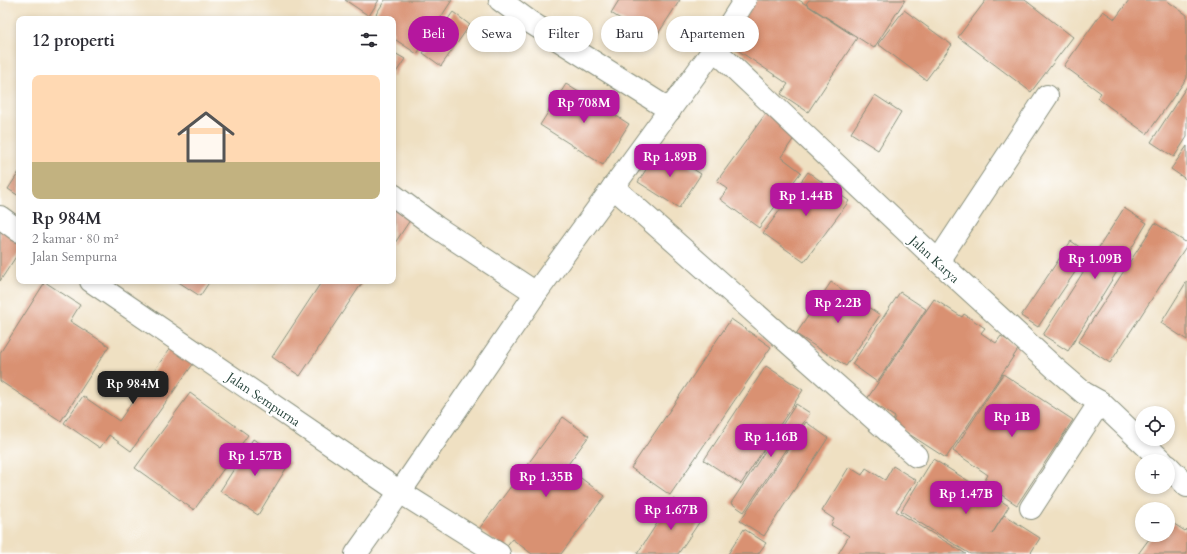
<!DOCTYPE html>
<html lang="id">
<head>
<meta charset="utf-8">
<style>
  body { margin:0; font-family:Cardo,serif; background:#f2f2f3; color:#2b2b33; height:100vh; display:flex; flex-direction:column; font-size:15px; white-space:nowrap }
  * { box-sizing:border-box; margin:0 }
  p { font-size:13px; color:#7c7c81 }
  .icon { flex:none; width:22px; height:22px; fill:none; stroke:currentColor; stroke-width:2; stroke-linecap:round; stroke-linejoin:round }
  .map { position:relative; flex:1; overflow:hidden }
  .panel { position:absolute; left:16px; top:16px; width:380px; height:268px; display:flex; flex-direction:column; background:#fff; border-radius:8px; box-shadow:0 2px 6px #0003 }
  .panel>* { flex:none }
  .guide { position:absolute; left:408px; top:16px; width:380px; height:36px; display:flex; gap:8px }
  .fabs { position:absolute; left:1135px; top:406px; display:grid; gap:8px }
  .fabs a { display:grid; place-items:center; width:40px; height:40px; border-radius:50%; background:#fff; box-shadow:0 2px 6px #0003; font-size:20px }
  .price { position:absolute; translate:-50% -34px; padding:0 9px; border-radius:8px; background:#b5179e; color:#fff; font-size:13px; line-height:26px; filter:drop-shadow(0 1px 2px #0008) }
  .price::after { content:''; position:absolute; left:50%; top:24px; width:12px; height:9px; margin-left:-6px; background:inherit; clip-path:polygon(0 0,100% 0,50% 100%) }
  .price.current { background:#222; color:#fff }
  ul { padding:0; list-style:none }
  li { display:grid; align-content:center; gap:8px; height:212px; padding:0 16px }
  li span { display:grid; place-items:center; height:124px; border-radius:8px; color:#555 }
  li>.icon { margin-inline-start:auto }
  span .icon { width:72px; height:72px; fill:#fffc; stroke-width:1 }
  li b { font-size:17px }
  h2 { display:flex; justify-content:space-between; align-items:center; height:48px; padding:0 16px; font-size:17px }
  .pill { padding:0 14px; border-radius:18px; background:#fff; box-shadow:0 2px 6px #0003; font-size:14px; line-height:36px }
  .pill.current { background:#b5179e; color:#fff }
  .map>svg:first-child { display:block }
</style>
</head>
<body>
<div class="map">
<svg width="1187" height="554" viewBox="0 0 1187 554">
  <rect width="100%" height="100%" fill="#fff"/>
  <filter id="ink" filterUnits="userSpaceOnUse"><feTurbulence type="fractalNoise" baseFrequency=".025" numOctaves="2"/><feDisplacementMap in="SourceGraphic" scale="8" xChannelSelector="R" yChannelSelector="G"/><feConvolveMatrix kernelMatrix="1 2 1 2 8 2 1 2 1" color-interpolation-filters="sRGB"/></filter>
  <filter id="wash" filterUnits="userSpaceOnUse"><feTurbulence type="fractalNoise" baseFrequency=".012" numOctaves="4" result="noise"/><feDisplacementMap in="SourceGraphic" scale="16" xChannelSelector="R" yChannelSelector="G"/><feGaussianBlur stdDeviation="0.9" result="paint"/><feColorMatrix in="noise" values="0 0 0 0 0 0 0 0 0 0 0 0 0 0 0 0 0 1.4 0 .05"/><feComposite in="paint" operator="in"/></filter>
  <g filter="url(#wash)">
    <rect width="100%" height="100%" fill="#efe0c2"/>
    <g id="blocks">
      <g fill="#d99172">
        <polygon points="345,0 379,0 369,16"/>
        <polygon points="385,0 452,0 417,54 393,38 393,19 373,19"/>
        <polygon points="619,0 680,0 654,40 611,13"/>
        <polygon points="756,0 799,0 857,38 808,112 781,94 788,84 727,43"/>
        <polygon points="809,0 905,0 874,48 806,4"/>
        <polygon points="986,0 1025,0 1073,37 1031,92 958,37"/>
        <polygon points="1129,0 1166,0 1187,15 1187,78 1147,134 1097,98 1101,93 1064,66 1103,11 1115,19"/>
        <polygon points="904,10 952,45 926,80 878,44"/>
        <polygon points="453,12 470,25 441,66 423,53"/>
        <polygon points="393,52 405,59 393,77"/>
        <polygon points="566,84 629,124 603,165 540,125"/>
        <polygon points="1187,86 1187,137 1174,157 1151,142"/>
        <polygon points="875,95 901,112 878,150 851,133"/>
        <polygon points="769,109 799,131 781,157 801,172 759,228 720,199 728,189 717,181"/>
        <polygon points="1187,146 1187,180 1171,169"/>
        <polygon points="660,148 701,174 679,208 638,182"/>
        <polygon points="19,172 19,196 8,189"/>
        <polygon points="808,172 849,201 804,262 763,233"/>
        <polygon points="393,200 414,214 393,246"/>
        <polygon points="1124,208 1147,223 1068,351 1043,335"/>
        <polygon points="0,222 19,235 19,252 0,281"/>
        <polygon points="1155,223 1187,243 1187,245 1110,363 1078,342"/>
        <polygon points="1071,241 1088,253 1038,327 1021,316"/>
        <polygon points="177,281 210,281 200,296"/>
        <polygon points="322,281 359,281 362,283 300,376 272,357"/>
        <polygon points="1187,281 1187,340 1161,323"/>
        <polygon points="45,282 80,305 70,321 109,346 61,421 0,381 0,353"/>
        <polygon points="831,282 880,315 846,366 796,334"/>
        <polygon points="900,292 926,309 877,382 852,364"/>
        <polygon points="934,299 962,317 964,314 985,328 981,333 996,343 1001,336 1019,348 946,458 892,423 895,417 867,399"/>
        <polygon points="731,319 771,347 670,495 631,468"/>
        <polygon points="173,344 196,360 131,451 109,435 100,448 64,423 83,396 119,421"/>
        <polygon points="766,366 803,390 741,484 704,460"/>
        <polygon points="1003,374 1073,420 1017,505 983,483 988,475 953,451"/>
        <polygon points="190,393 248,435 194,510 135,468"/>
        <polygon points="796,404 810,413 744,512 731,503"/>
        <polygon points="563,417 589,436 566,467 605,496 561,554 532,554 512,539 505,548 479,529"/>
        <polygon points="806,422 828,438 764,536 740,521"/>
        <polygon points="253,439 290,462 258,515 220,491"/>
        <polygon points="933,459 1009,506 992,534 1004,515 1040,538 1030,554 970,554 901,511"/>
        <polygon points="893,466 916,480 896,511 966,554 838,554 849,536 831,525 834,519 822,511 849,467 862,475 866,468 885,480"/>
        <polygon points="673,499 702,518 678,554 637,554"/>
        <polygon points="1168,520 1185,531 1187,529 1187,554 1138,554 1152,535 1168,535"/>
        <polygon points="744,529 766,543 758,554 728,554"/>
      </g>
    </g>
  </g>
  <g filter="url(#ink)">
    <use href="#blocks" fill-opacity="0" stroke="#878e7b" stroke-width="1"/>
    <g fill="none" stroke-linecap="round" stroke-linejoin="round">
      <g stroke="#878e7b" stroke-width="24">
        <g id="minor">
          <polyline points="500,0 530,22 670,110"/>
          <polyline points="714,49 938,261 1056,369 1084,393 1100,402 1162,461"/>
          <polyline points="613,187 916,456"/>
          <polyline points="393,195 436,227 536,293"/>
          <polyline points="0,217 19,231"/>
          <polyline points="938,261 1047,96"/>
          <polyline points="91,281 400,492 499,554"/>
          <polyline points="1168,466 1187,486"/>
          <polyline points="1031,508 1100,402"/>
          <polyline points="356,554 400,492 536,293 714,49 745,0"/>
        </g>
      </g>
      <use href="#minor" stroke="#fff" stroke-width="22"/>
    </g>
  </g>
  <g text-anchor="middle" stroke-width="4" stroke-linejoin="round" paint-order="stroke">
    <g font-size="13" fill="#1f3d34" stroke="#fff">
      <text transform="translate(935 259) rotate(43)" y="5">Jalan Karya</text>
      <text transform="translate(264 399) rotate(34)" y="5">Jalan Sempurna</text>
    </g>
  </g>
</svg>
<div class="fabs">
<a><svg class="icon" aria-label="locate" viewBox="0 0 24 24"><circle cx="12" cy="12" r="6"/><path d="M12 2v4M12 18v4M2 12h4M18 12h4"/></svg></a>
<a>+</a>
<a>−</a>
</div>
<b class="price" style="left:584px;top:124px">Rp 708M</b>
<b class="price" style="left:670px;top:178px">Rp 1.89B</b>
<b class="price" style="left:806px;top:217px">Rp 1.44B</b>
<b class="price" style="left:1095px;top:280px">Rp 1.09B</b>
<b class="price" style="left:838px;top:324px">Rp 2.2B</b>
<b class="price current" style="left:133px;top:405px">Rp 984M</b>
<b class="price" style="left:1012px;top:438px">Rp 1B</b>
<b class="price" style="left:771px;top:458px">Rp 1.16B</b>
<b class="price" style="left:255px;top:477px">Rp 1.57B</b>
<b class="price" style="left:546px;top:498px">Rp 1.35B</b>
<b class="price" style="left:966px;top:515px">Rp 1.47B</b>
<b class="price" style="left:671px;top:531px">Rp 1.67B</b>
<div class="guide">
<a class="pill current">Beli</a>
<a class="pill">Sewa</a>
<a class="pill">Filter</a>
<a class="pill">Baru</a>
<a class="pill">Apartemen</a>
</div>
<section class="panel">
<h2>12 properti<svg class="icon" aria-label="filters" viewBox="0 0 24 24"><path d="M4 7h16M4 17h16"/><circle cx="9" cy="7" r="2"/><circle cx="15" cy="17" r="2"/></svg></h2>
<ul>
<li><span style="background:linear-gradient(#ffd9b3 70%,#c2b280 0)"><svg class="icon" aria-label="home" viewBox="0 0 24 24"><path d="M3 11l9-7 9 7M6 9v11h12V9"/></svg></span><div><b>Rp 984M</b><p>2 kamar · 80 m²</p><p>Jalan Sempurna</p></div></li>
</ul>
</section>
</div>
</body>
</html>
